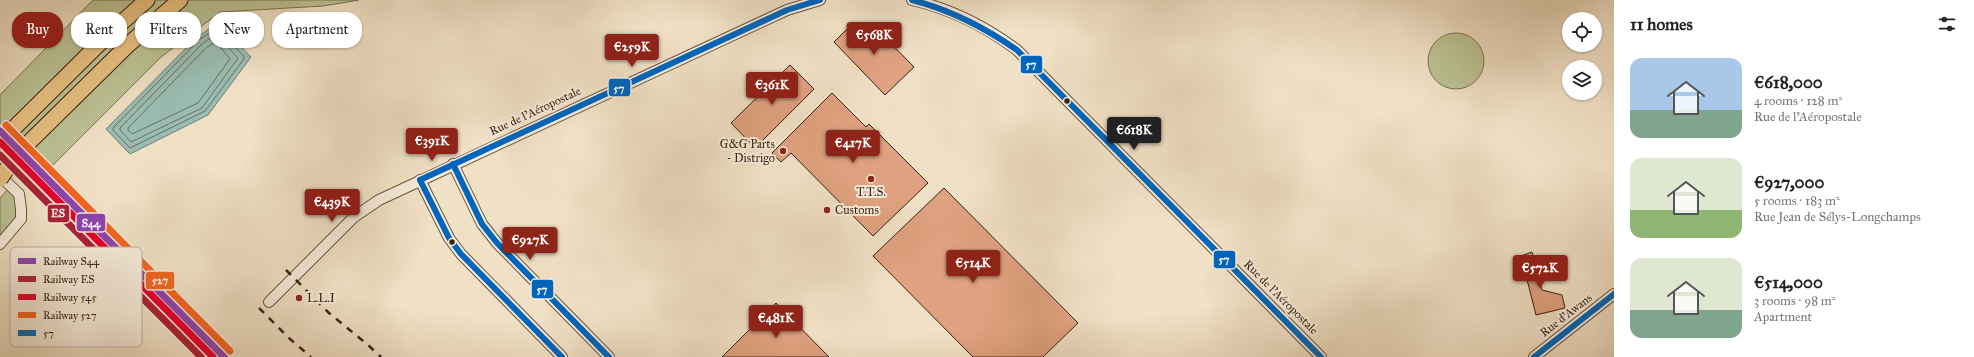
<!DOCTYPE html>
<html lang="en">
<head>
<meta charset="utf-8">
<style>
  body { margin:0; font-family:"IM FELL Great Primer",serif; background:#f2f2f2; color:#222; height:100vh; display:flex; flex-direction:column; font-size:15px; white-space:nowrap }
  * { box-sizing:border-box; margin:0 }
  p { font-size:13px; color:#767676 }
  .icon { flex:none; width:22px; height:22px; fill:none; stroke:currentColor; stroke-width:2; stroke-linecap:round; stroke-linejoin:round }
  .map { position:relative; flex:1; overflow:hidden }
  .sheet { display:flex; flex-direction:column; background:#fff; width:360px }
  .sheet>* { flex:none }
  .banner { position:absolute; left:12px; top:12px; width:380px; height:36px; display:flex; gap:8px }
  .tools { position:absolute; left:1562px; top:12px; display:grid; gap:8px }
  .tools a { display:grid; place-items:center; width:40px; height:40px; border-radius:50%; background:#fff; box-shadow:0 1px 3px #0004; font-size:20px }
  .price { position:absolute; translate:-50% -34px; padding:0 9px; border-radius:4px; background:#8f2418; color:#fff; font-size:13px; line-height:26px; filter:drop-shadow(0 1px 2px #0008) }
  .price::after { content:''; position:absolute; left:50%; top:24px; width:12px; height:9px; margin-left:-6px; background:inherit; clip-path:polygon(0 0,100% 0,50% 100%) }
  .price.current { background:#222; color:#fff }
  ul { padding:0; list-style:none }
  li { display:flex; align-items:center; gap:12px; height:100px; padding:0 16px }
  li span { display:grid; place-items:center; flex:none; width:112px; height:80px; border-radius:12px; color:#555 }
  li>.icon { margin-inline-start:auto }
  span .icon { width:48px; height:48px; fill:#fffc; stroke-width:1 }
  li b { font-size:17px }
  h2 { display:flex; justify-content:space-between; align-items:center; height:48px; padding:0 16px; font-size:17px }
  .tag { padding:0 14px; border-radius:16px; background:#fff; box-shadow:0 1px 3px #0004; font-size:14px; line-height:36px }
  .tag.current { background:#8f2418; color:#fff }
  main { display:flex; flex:1; min-height:0 }
  .map>svg:first-child { display:block }
</style>
</head>
<body>
<main>
<div class="map">
<svg width="1614" height="357" viewBox="0 0 1614 357">
  <rect width="100%" height="100%" fill="#f0e0c5"/>
  <filter id="stains"><feTurbulence type="fractalNoise" baseFrequency=".005" numOctaves="4"/><feColorMatrix values="0 0 0 0 .2 0 0 0 0 .09 0 0 0 0 .02 0 0 0 .5 -.17"/></filter>
  <radialGradient id="worn" r=".72"><stop offset=".6" stop-color="#630" stop-opacity="0"/><stop offset="1" stop-color="#630" stop-opacity=".3"/></radialGradient>
  <g fill="#bbc294" stroke="#7a7252">
    <polygon points="93,0 359,0 323,6 220,12 161,57 46,172 0,123 0,95"/>
    <circle cx="1456" cy="61" r="28"/>
    <path d="M10 187C24 211 15 221 0 240V198Z"/>
  </g>
  <polygon fill="#9abdb2" stroke="#737f72" points="218,23 251,57 208,115 130,154 106,129 197,37"/>
  <g fill="none" stroke-linecap="round" stroke-linejoin="round">
    <g stroke="#6a6f62" stroke-width="1">
      <polygon points="216,29 244,56 244,59 205,111 130,148 113,130 113,128 199,40"/>
      <polygon points="215,35 218,36 238,58 202,108 131,142 120,130 120,128 202,44"/>
      <polygon points="214,43 217,43 230,59 198,103 132,134 128,130 128,128 206,48"/>
    </g>
  </g>
  <g fill="#dfa17f" stroke="#392111">
    <polygon points="854,22 862,30 870,22 914,67 885,95 834,42"/>
    <polygon points="790,65 814,89 755,148 731,123"/>
    <polygon points="832,93 866,127 869,124 928,183 873,236 791,153 781,162 772,153"/>
    <polygon points="944,188 1078,323 1043,357 973,357 873,256"/>
    <polygon points="1532,252 1542,290 1562,295 1565,308 1536,315 1521,256"/>
    <polygon points="776,303 829,357 722,357"/>
  </g>
  <g fill="none" stroke-linecap="round" stroke-linejoin="round">
    <g stroke="#67513e" stroke-width="12">
      <g id="minor">
        <path d="M912 0C952 9 985 26 1017 50L1321 357"/>
        <polyline points="453,164 482,224 497,243 609,357"/>
        <polyline points="0,176 19,194 21,209 21,219 0,244"/>
        <polyline points="420,180 449,238 461,254 562,357"/>
        <polyline points="269,302 354,217 379,200 787,10 820,0"/>
        <polyline points="1534,357 1614,294"/>
      </g>
    </g>
    <g stroke="#392111" stroke-width="17">
      <g id="highway">
        <polyline points="0,142 110,33 147,0"/>
        <polyline points="4,167 129,44 180,0"/>
      </g>
    </g>
    <use href="#minor" stroke="#f5ebd9" stroke-width="10"/>
    <use href="#highway" stroke="#e8c082" stroke-width="15"/>
    <g stroke="#392111" stroke-width="2.5" stroke-dasharray="7 7" stroke-linecap="butt">
      <polyline points="286,270 329,313 368,345 381,357"/>
      <polyline points="259,308 290,339 311,357"/>
    </g>
    <g stroke="#392111" stroke-width="17" stroke-linecap="butt">
      <polyline id="highway-bridge" points="0,179 14,158"/>
    </g>
    <use href="#highway-bridge" stroke="#e8c082" stroke-width="15"/>
    <g stroke="#f5ebd9" stroke-width="9">
      <g id="bus-1">
        <path d="M912 0C951 10 984 27 1017 50L1321 357"/>
        <polyline points="453,164 482,224 497,243 609,357"/>
        <polyline points="420,180 787,10 820,0"/>
        <polyline points="420,180 449,238 461,254 562,357"/>
        <polyline points="1534,357 1614,294"/>
      </g>
    </g>
    <use href="#bus-1" stroke="#0065bd" stroke-width="6"/>
    <g stroke="#f5ebd9" stroke-width="10">
      <polyline id="rail-1" points="0,131 224,357"/>
    </g>
    <g stroke="#f5ebd9" stroke-width="10">
      <polyline id="rail-2" points="0,155 201,357"/>
    </g>
    <g stroke="#f5ebd9" stroke-width="10">
      <polyline id="rail-3" points="0,142 213,357"/>
    </g>
    <g stroke="#f5ebd9" stroke-width="10">
      <polyline id="rail-4" points="6,125 230,351"/>
    </g>
    <use href="#rail-1" stroke="#8e44ad" stroke-width="7"/>
    <use href="#rail-2" stroke="#aa2135" stroke-width="7"/>
    <use href="#rail-3" stroke="#e4002b" stroke-width="7"/>
    <use href="#rail-4" stroke="#f26522" stroke-width="7"/>
  </g>
  <g fill="#392111" stroke="#f5ebd9" stroke-width="1.5">
    <circle cx="1067" cy="101" r="3.5"/>
    <circle cx="452" cy="242" r="3.5"/>
  </g>
  <g fill="#8f2418" stroke="#f5ebd9" stroke-width="1.5">
    <circle cx="783" cy="151" r="4"/>
    <circle cx="871" cy="179" r="4"/>
    <circle cx="827" cy="210" r="4"/>
    <circle cx="299" cy="298" r="4"/>
  </g>
  <g text-anchor="middle" stroke-width="4" stroke-linejoin="round" paint-order="stroke">
    <g font-size="12" fill="#392111" stroke="#f5ebd9">
      <text transform="translate(535 111) rotate(-25)" y="4">Rue de l'Aéropostale</text>
      <text transform="translate(1281 297) rotate(45)" y="4">Rue de l'Aéropostale</text>
      <text transform="translate(1566 315) rotate(-38)" y="4">Rue d'Awans</text>
    </g>
    <g font-size="12" fill="#392111" stroke="#f5ebd9" text-anchor="start">
      <text x="775" y="148" text-anchor="end">G&amp;G Parts<tspan x="775" dy="14">- Distrigo</tspan></text>
      <text x="871" y="196" text-anchor="middle">T.T.S.</text>
      <text x="835" y="214">Customs</text>
      <text x="307" y="302">L.L.I</text>
    </g>
  </g>
  <rect x="10" y="247" width="132" height="100" rx="6" fill="#f5ebd9" stroke="#bdae9d" stroke-width="1"/>
  <rect x="18" y="258" width="18" height="6" fill="#8e44ad"/>
  <rect x="18" y="276" width="18" height="6" fill="#aa2135"/>
  <rect x="18" y="294" width="18" height="6" fill="#e4002b"/>
  <rect x="18" y="312" width="18" height="6" fill="#f26522"/>
  <rect x="18" y="330" width="18" height="6" fill="#0065bd"/>
  <g font-size="11" fill="#392111">
    <text x="43" y="265">Railway S44</text>
    <text x="43" y="283">Railway ES</text>
    <text x="43" y="301">Railway 545</text>
    <text x="43" y="319">Railway 527</text>
    <text x="43" y="337">57</text>
  </g>
  <g stroke="#f5ebd9" stroke-width="1.5">
    <rect x="1020" y="55" width="23" height="19" rx="4" fill="#0065bd"/>
    <rect x="608" y="78" width="23" height="19" rx="4" fill="#0065bd"/>
    <rect x="47" y="204" width="23" height="19" rx="4" fill="#aa2135"/>
    <rect x="76" y="213" width="30" height="19" rx="4" fill="#8e44ad"/>
    <rect x="1213" y="250" width="23" height="19" rx="4" fill="#0065bd"/>
    <rect x="145" y="271" width="30" height="19" rx="4" fill="#f26522"/>
    <rect x="531" y="279" width="23" height="20" rx="4" fill="#0065bd"/>
  </g>
  <g font-size="11" text-anchor="middle" font-weight="bold" fill="#fff">
    <text x="1031" y="68">57</text>
    <text x="619" y="92">57</text>
    <text x="58" y="217">ES</text>
    <text x="91" y="227">S44</text>
    <text x="1224" y="263">57</text>
    <text x="160" y="284">527</text>
    <text x="542" y="293">57</text>
  </g>
  <rect width="100%" height="100%" filter="url(#stains)"/>
  <rect width="100%" height="100%" fill="url(#worn)"/>
</svg>
<div class="tools">
<a><svg class="icon" aria-label="locate" viewBox="0 0 24 24"><circle cx="12" cy="12" r="6"/><path d="M12 2v4M12 18v4M2 12h4M18 12h4"/></svg></a>
<a><svg class="icon" aria-label="layers" viewBox="0 0 24 24"><path d="M12 4l9 5-9 5-9-5zM3 14l9 5 9-5"/></svg></a>
</div>
<b class="price" style="left:874px;top:56px">€568K</b>
<b class="price" style="left:632px;top:68px">€259K</b>
<b class="price" style="left:772px;top:106px">€361K</b>
<b class="price current" style="left:1134px;top:151px">€618K</b>
<b class="price" style="left:432px;top:162px">€391K</b>
<b class="price" style="left:853px;top:164px">€417K</b>
<b class="price" style="left:332px;top:223px">€439K</b>
<b class="price" style="left:530px;top:261px">€927K</b>
<b class="price" style="left:973px;top:284px">€514K</b>
<b class="price" style="left:1540px;top:289px">€572K</b>
<b class="price" style="left:776px;top:339px">€481K</b>
<div class="banner">
<a class="tag current">Buy</a>
<a class="tag">Rent</a>
<a class="tag">Filters</a>
<a class="tag">New</a>
<a class="tag">Apartment</a>
</div>
</div>
<section class="sheet">
<h2>11 homes<svg class="icon" aria-label="filters" viewBox="0 0 24 24"><path d="M4 7h16M4 17h16"/><circle cx="9" cy="7" r="2"/><circle cx="15" cy="17" r="2"/></svg></h2>
<ul>
<li><span style="background:linear-gradient(#a9c7e8 65%,#7fa58c 0)"><svg class="icon" aria-label="home" viewBox="0 0 24 24"><path d="M3 11l9-7 9 7M6 9v11h12V9"/></svg></span><div><b>€618,000</b><p>4 rooms · 128 m²</p><p>Rue de l'Aéropostale</p></div></li>
<li><span style="background:linear-gradient(#dfe7d0 65%,#8fb573 0)"><svg class="icon" aria-label="home" viewBox="0 0 24 24"><path d="M3 11l9-7 9 7M6 9v11h12V9"/></svg></span><div><b>€927,000</b><p>5 rooms · 183 m²</p><p>Rue Jean de Sélys-Longchamps</p></div></li>
<li><span style="background:linear-gradient(#dfe7d0 65%,#7fa58c 0)"><svg class="icon" aria-label="home" viewBox="0 0 24 24"><path d="M3 11l9-7 9 7M6 9v11h12V9"/></svg></span><div><b>€514,000</b><p>3 rooms · 98 m²</p><p>Apartment</p></div></li>
</ul>
</section>
</main>
</body>
</html>
